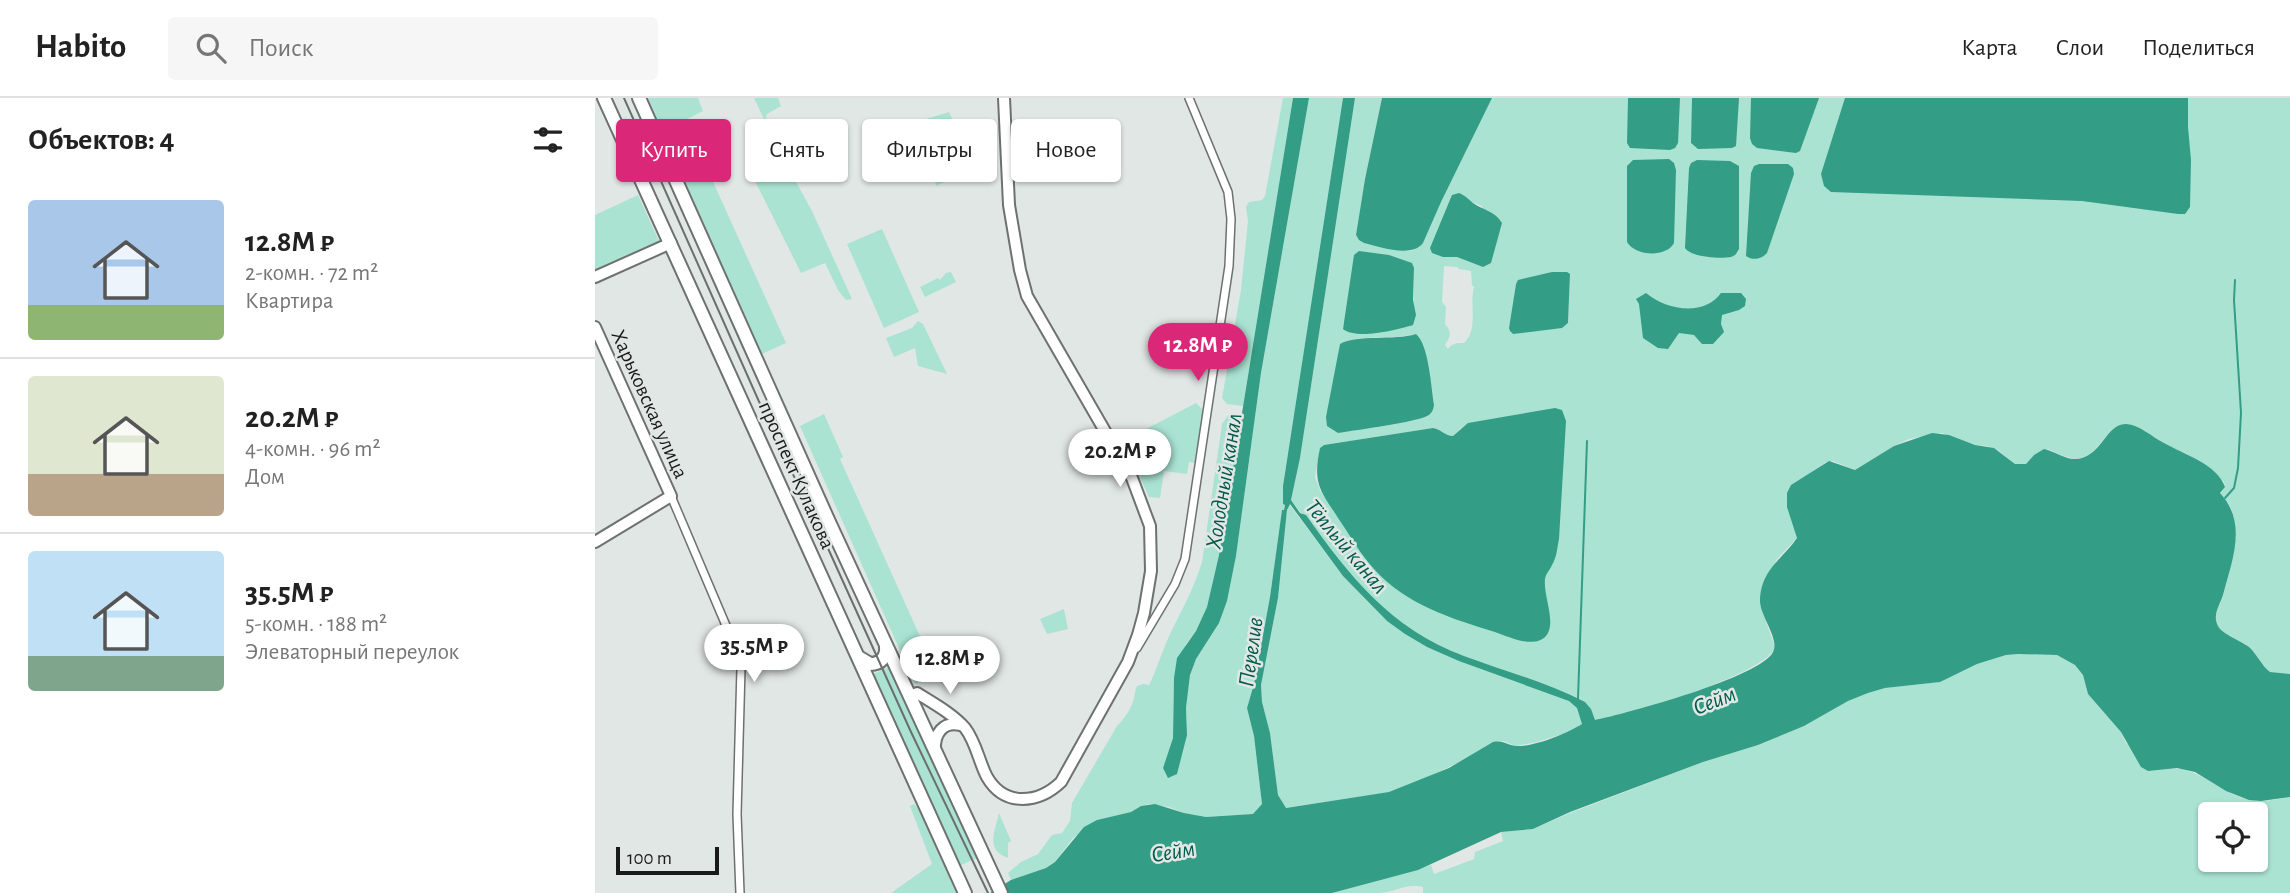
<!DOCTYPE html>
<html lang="ru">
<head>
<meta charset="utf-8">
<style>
  body { margin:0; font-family:"Alegreya Sans",sans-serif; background:#f6f6f6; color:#222; height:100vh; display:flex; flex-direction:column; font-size:26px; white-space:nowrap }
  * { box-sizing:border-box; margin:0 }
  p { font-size:23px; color:#767676 }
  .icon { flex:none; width:38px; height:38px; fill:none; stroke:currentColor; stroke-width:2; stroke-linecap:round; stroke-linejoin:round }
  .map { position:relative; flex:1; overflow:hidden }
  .sheet { display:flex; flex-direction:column; background:#fff; width:595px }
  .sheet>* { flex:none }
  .banner { position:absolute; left:21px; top:21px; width:665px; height:63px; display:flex; gap:14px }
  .fabs { position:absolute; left:1603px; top:704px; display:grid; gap:14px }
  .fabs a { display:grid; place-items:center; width:70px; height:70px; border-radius:7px; background:#fff; box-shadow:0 2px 5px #0004; font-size:35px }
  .scale { position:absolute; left:21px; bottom:18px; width:103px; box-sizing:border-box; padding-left:7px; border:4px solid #191b1a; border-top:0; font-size:19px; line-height:24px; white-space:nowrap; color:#191b1a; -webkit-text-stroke:5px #e1e7e5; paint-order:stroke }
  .price { position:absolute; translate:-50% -60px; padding:0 16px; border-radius:24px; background:#fff; color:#222; font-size:23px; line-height:46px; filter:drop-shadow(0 2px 4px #0008) }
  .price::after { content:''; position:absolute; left:50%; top:42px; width:21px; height:16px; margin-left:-10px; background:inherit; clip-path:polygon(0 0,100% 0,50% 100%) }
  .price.active { background:#db2777; color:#fff }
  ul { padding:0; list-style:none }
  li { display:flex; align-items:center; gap:21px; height:175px; padding:0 28px }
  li+li { border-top:2px solid #e0e0e0 }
  li span { display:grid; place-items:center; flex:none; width:196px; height:140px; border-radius:7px; color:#555 }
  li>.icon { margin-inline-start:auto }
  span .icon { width:84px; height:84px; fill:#fffc; stroke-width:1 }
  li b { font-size:30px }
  h2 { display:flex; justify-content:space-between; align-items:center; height:84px; padding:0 28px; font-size:30px }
  .tag { padding:0 24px; border-radius:7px; background:#fff; box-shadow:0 2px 5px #0004; font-size:24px; line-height:63px }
  .tag.active { background:#db2777; color:#fff }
  header { display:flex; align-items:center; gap:42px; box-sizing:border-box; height:98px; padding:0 35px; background:#fff; border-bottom:2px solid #e0e0e0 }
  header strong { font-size:33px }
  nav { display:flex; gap:38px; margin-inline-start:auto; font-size:24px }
  .search { width:490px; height:63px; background:#f6f6f6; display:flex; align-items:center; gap:18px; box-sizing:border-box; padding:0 24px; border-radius:7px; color:#767676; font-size:26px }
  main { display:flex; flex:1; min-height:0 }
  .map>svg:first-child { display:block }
</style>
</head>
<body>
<header>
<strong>Habito</strong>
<div class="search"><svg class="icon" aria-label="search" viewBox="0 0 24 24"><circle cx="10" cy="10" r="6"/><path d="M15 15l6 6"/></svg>Поиск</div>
<nav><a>Карта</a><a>Слои</a><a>Поделиться</a></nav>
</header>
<main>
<section class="sheet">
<h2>Объектов: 4<svg class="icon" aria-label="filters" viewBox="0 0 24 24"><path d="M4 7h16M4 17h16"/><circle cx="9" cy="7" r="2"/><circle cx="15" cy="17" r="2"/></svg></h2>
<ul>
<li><span style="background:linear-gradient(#a9c7e8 75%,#8fb573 0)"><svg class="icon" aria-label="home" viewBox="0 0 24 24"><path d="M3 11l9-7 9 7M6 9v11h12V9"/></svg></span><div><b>12.8M ₽</b><p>2-комн. · 72 m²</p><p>Квартира</p></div></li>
<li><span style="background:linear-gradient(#dfe7d0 70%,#b9a48a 0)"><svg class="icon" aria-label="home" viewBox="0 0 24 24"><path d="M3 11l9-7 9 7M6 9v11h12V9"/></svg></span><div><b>20.2M ₽</b><p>4-комн. · 96 m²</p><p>Дом</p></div></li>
<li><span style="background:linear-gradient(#bfe0f5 75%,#7fa58c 0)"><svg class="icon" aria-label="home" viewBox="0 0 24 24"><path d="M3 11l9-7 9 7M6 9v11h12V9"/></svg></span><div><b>35.5M ₽</b><p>5-комн. · 188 m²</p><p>Элеваторный переулок</p></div></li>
</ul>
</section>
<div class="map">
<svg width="1695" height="795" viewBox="0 0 1695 795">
  <rect width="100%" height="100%" fill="#e1e7e5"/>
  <g fill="#abe3d3" fill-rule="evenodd">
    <polygon points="53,0 103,0 108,13 90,22 191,245 167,256"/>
    <polygon points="159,0 183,0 186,8 172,16 170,23"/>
    <polygon points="688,0 698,0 648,308 632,306 627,300 646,192 653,123 651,109 654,104 667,102 670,98"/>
    <path d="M714 0H748L688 388V406H690L689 412H687L675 499 659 586 652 610 659 638 667 706 658 716 611 719 589 715 574 709 554 706 546 708 536 714 502 722 478 740 460 764 451 770 416 782 413 775 426 764 443 756 457 737 467 735 475 723 477 705 522 628C529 621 537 610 539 600 540 596 540 592 542 588L548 586 554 587C562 571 567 553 575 536 587 512 599 490 607 464L627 326 633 317 647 316 624 457 612 509 601 533 591 546 579 580 578 640 568 670 592 637 591 610 595 577 601 561 624 525 632 503 641 458 666 275Z"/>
    <path d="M760 0H787L770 81 761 137 769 145 816 153 828 145 846 104 897 0H1156L1157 12 1220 0H1262L1435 82 1583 116H1590L1593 0H1695V576L1675 574C1666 567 1662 556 1654 549 1646 543 1627 536 1623 528 1617 518 1625 508 1628 498 1635 470 1653 417 1625 396L1630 389 1629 384 1616 372 1592 356 1573 348 1544 330 1528 326C1492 345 1505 377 1453 351L1439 357 1431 366H1420L1404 353 1392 348 1380 347 1347 335 1314 341 1299 348 1260 372 1238 363 1231 364 1217 374 1201 441 1182 461 1167 491 1165 506 1180 549C1171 581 980 631 942 644L921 648 908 643 893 647 879 657 829 681 795 694 778 698 844 687 690 710 683 697 675 635 667 604 666 587 683 500 692 413 694 406 748 478 792 523 810 536 832 549 967 595C917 572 861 561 815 531 771 503 740 458 711 417L706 415 696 402 705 360ZM877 104 887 108 888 169 862 159ZM849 168 862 169 864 171 876 173 877 187 879 189C874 207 884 230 869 245 862 245 857 245 853 251L850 247C856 238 857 234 850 226L851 209 847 204ZM819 170 818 227 764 236 748 231 749 224ZM957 174 975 176 973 226 918 236 914 230 921 186ZM821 236 832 262 838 312 833 318 743 335 732 327 745 246C762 236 800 242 821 236ZM867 329 783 466 760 445 725 392 720 379 725 350 729 347 838 330C846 331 850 338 858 338Z"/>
    <polygon points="354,14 380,70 341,88 334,52 329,42 334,35 328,24 331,21"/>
    <polygon points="176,56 180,65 189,62 217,113 257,201 251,202 243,192 230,165 206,175 152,67"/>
    <polygon points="43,97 64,143 0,172 0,117"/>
    <polygon points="287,131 324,214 289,230 252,146"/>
    <polygon points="356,174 361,184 330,199 325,189 343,180 345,182 351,175"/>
    <polygon points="323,223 328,226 352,276 323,268 320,250 299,259 291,240 317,230"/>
    <polygon points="601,305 608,312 602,365 594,364 592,376 569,373 565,400 554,399 528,343"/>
    <polygon points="229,316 248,359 245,361 342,576 320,586 205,328"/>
    <polygon points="469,511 473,531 452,536 445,521"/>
    <path d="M1423 556 1462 557 1480 567 1488 577 1493 596 1526 634 1531 645 1559 672C1605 662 1618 695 1657 702 1669 705 1683 701 1695 699V795H828V789C810 785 802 794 784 795 768 795 752 795 737 795L836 767 839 776 879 761 880 754 908 743 906 734 938 731 975 715 1108 664 1163 647 1209 628 1253 603 1273 595 1290 590 1344 584 1382 566 1411 557ZM1615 716H1661V761H1615Z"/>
    <polygon points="294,569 382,760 364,768 278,576"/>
    <polygon points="319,706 323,710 361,795 296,795 337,766 315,708"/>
    <path d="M404 715 416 743 413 745V760C390 752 400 733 404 715Z"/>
  </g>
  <g fill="#339d86" fill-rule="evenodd">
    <polygon points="698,0 714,0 666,275 641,458 632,503 624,525 601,561 595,577 591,610 592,637 582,676 573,680 568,670 578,640 579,580 582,560 601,533 612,509 624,457"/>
    <path d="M748 0H760L705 360 696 402 705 415 711 417C755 479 795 530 869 558 909 573 951 584 990 604L996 611 1000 622C1030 616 1166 579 1178 554 1185 541 1165 518 1165 503 1166 471 1187 462 1202 440L1192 409V395L1196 387 1234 363 1260 372 1299 348 1337 335 1354 337 1380 347 1399 350 1420 366H1431L1439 357 1449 351C1459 353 1469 361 1480 361 1506 361 1511 325 1531 326 1545 327 1557 339 1569 345 1588 356 1622 366 1630 389L1625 395C1653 425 1637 462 1628 497 1625 507 1617 517 1623 528 1627 536 1646 543 1654 549 1662 556 1666 567 1675 574L1695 576V699L1666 703 1654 702 1631 693 1600 674 1582 670 1553 673 1546 669 1526 634 1493 596 1488 577 1480 567 1462 557 1423 556 1411 557 1382 566 1345 584 1290 590 1273 595 1253 603 1209 628 1163 647 1108 664 975 714 938 731 906 734 823 772 737 795H395L416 782 451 770 460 764 489 729 502 722 536 714 546 708 560 706 589 715 611 719 658 716 667 706 659 638 652 610 659 586 675 499 687 412H689L690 407 688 406V388ZM695 406 748 478 792 523 810 536 832 549 864 563 974 603 982 610 987 626C971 636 939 649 921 648 912 647 908 642 898 644L854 670 794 694 691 710 683 697 675 635 667 604 666 587 683 500 692 412Z"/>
    <path d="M787 0H897L846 104 828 145C817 160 785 149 769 145L764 142 761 137 770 81Z"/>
    <polygon points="1033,0 1085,0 1083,45 1080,50 1075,52 1035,50 1032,45"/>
    <polygon points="1097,0 1144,0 1141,48 1137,50 1103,51 1096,45"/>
    <polygon points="1156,0 1224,0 1205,53 1201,55 1162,50 1157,46 1155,40"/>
    <polygon points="1250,0 1593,0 1593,29 1596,62 1595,109 1590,116 1583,116 1487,103 1236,94 1229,88 1226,76"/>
    <path d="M1074 61 1079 65 1081 72 1079 145C1071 160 1040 158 1032 144V68L1038 62Z"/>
    <path d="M1102 62 1135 63 1144 68V151C1141 155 1142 157 1136 159 1124 161 1096 159 1090 150L1094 70 1096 65Z"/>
    <path d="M1164 66H1193L1198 70 1199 76 1172 155C1167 161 1158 163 1151 158L1156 75 1159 68Z"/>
    <path d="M864 95C871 98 872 100 878 105 888 112 900 113 907 125L896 165 888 169 862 159H848L837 155 835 150 857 97Z"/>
    <path d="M764 153 794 157 817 165 819 170 818 202 821 217 818 227C802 232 761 242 748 231L759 157Z"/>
    <polygon points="957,174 972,174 975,176 973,225 967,230 918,236 915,233 914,230 921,186 923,182"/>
    <path d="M1051 195C1071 212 1109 219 1126 195H1146L1151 201 1150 208 1144 212 1127 217 1126 226 1129 234 1118 246H1107L1099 237 1084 235 1073 251 1063 250 1048 240 1044 206 1041 201Z"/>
    <path d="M821 236C834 247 836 289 839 307 838 312 838 313 834 317 824 324 760 332 743 335L732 328 731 319 745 246C762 236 799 243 821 236Z"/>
    <path d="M960 310 967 312 971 323 964 441C962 450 962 459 957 467 955 472 951 475 950 481 948 498 962 525 951 538 939 551 914 539 900 534 857 521 810 506 779 471 766 457 756 439 745 423 726 393 717 387 725 350L729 347 838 330C846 331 850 338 858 338L873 325Z"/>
  </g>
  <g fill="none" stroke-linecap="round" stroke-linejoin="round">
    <g stroke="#339d86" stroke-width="2">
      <polyline points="1630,400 1639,390 1643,370 1646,315 1639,202 1640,182"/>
      <polyline points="983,601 992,343"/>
    </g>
    <g stroke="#6d7270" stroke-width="10">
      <g id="street">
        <polyline points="76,398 141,551 146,570 142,716 145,795"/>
        <polyline points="542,550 580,486 590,461 634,168 636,121 633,94 594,0"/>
      </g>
    </g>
    <g stroke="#6d7270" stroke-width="14">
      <g id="secondary">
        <polyline points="0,179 76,145"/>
        <polyline points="0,229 76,398 0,444"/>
        <path d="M315 598 322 595C338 605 358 616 370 630 381 644 384 664 392 679 410 710 444 705 466 684L533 564 543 537 549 515 556 473 555 428 537 380 432 198 425 172 414 107 409 0"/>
        <path d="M340 652C339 636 348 623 365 627"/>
      </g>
    </g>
    <g stroke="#6d7270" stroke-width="16">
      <g id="primary">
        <polyline points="9,0 370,795"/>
        <polyline points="44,0 234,424 406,795"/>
        <path d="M265 560 275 566C286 566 292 559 291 548"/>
      </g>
    </g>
    <use href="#street" stroke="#fff" stroke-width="7"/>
    <use href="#secondary" stroke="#fff" stroke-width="10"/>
    <use href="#primary" stroke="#fff" stroke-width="12"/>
    <polyline stroke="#6a6e6d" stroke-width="2" points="29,0 178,335 222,426 316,634 393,795"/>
  </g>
  <g text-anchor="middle" stroke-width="5" stroke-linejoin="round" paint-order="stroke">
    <g font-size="21" fill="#191b1a" stroke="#e1e7e5">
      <text transform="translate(55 306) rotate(66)" y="7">Харьковская улица</text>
      <text transform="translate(202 377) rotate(66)" y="7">проспект Кулакова</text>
    </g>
    <g font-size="23" font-style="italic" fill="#005a4a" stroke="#e1e7e5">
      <text transform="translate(628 383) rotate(-81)" y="8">Холодный канал</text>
      <text transform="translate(752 448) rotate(50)" y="8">Тёплый канал</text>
      <text transform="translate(655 554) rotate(-82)" y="8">Перелив</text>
      <text transform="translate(1119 602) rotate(-21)" y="8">Сейм</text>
      <text transform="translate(578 753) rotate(-9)" y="8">Сейм</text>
    </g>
  </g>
</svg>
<div class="fabs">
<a><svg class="icon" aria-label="locate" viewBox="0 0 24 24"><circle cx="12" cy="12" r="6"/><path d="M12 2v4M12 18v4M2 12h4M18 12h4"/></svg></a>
</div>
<div class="scale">100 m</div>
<b class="price active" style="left:603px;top:285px">12.8M ₽</b>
<b class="price" style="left:525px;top:391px">20.2M ₽</b>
<b class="price" style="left:159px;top:586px">35.5M ₽</b>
<b class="price" style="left:355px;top:598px">12.8M ₽</b>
<div class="banner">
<a class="tag active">Купить</a>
<a class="tag">Снять</a>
<a class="tag">Фильтры</a>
<a class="tag">Новое</a>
</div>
</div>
</main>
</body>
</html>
